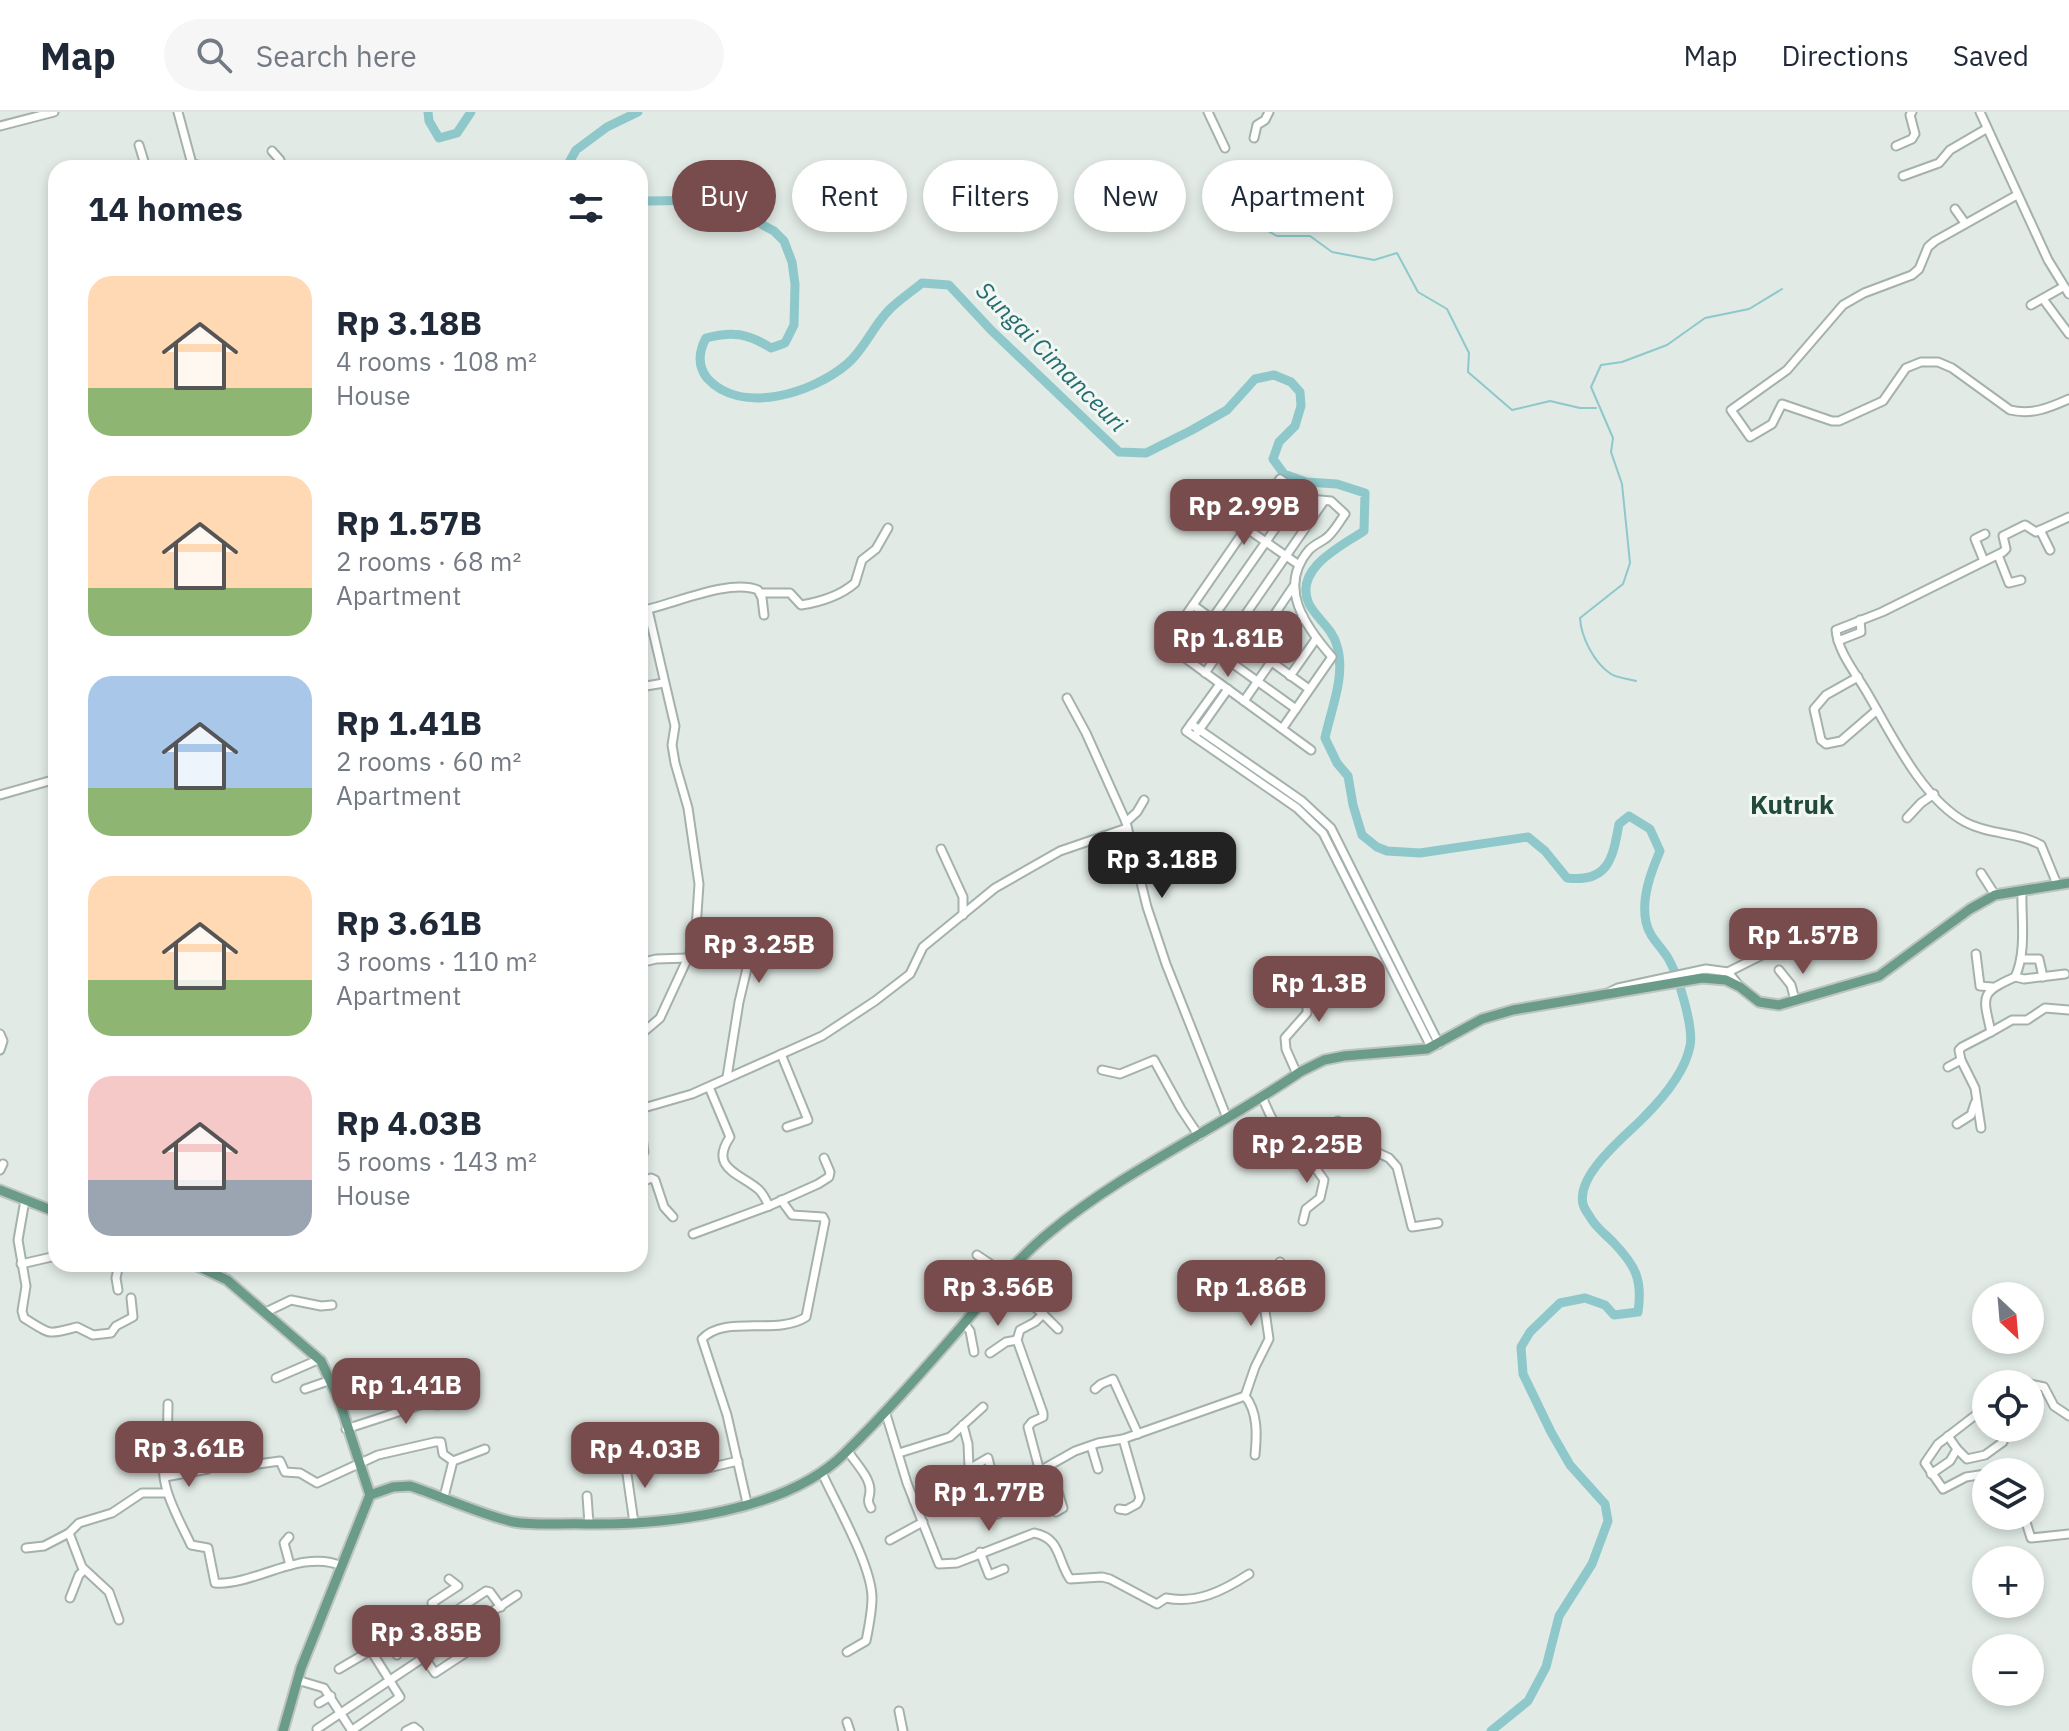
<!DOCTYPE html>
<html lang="en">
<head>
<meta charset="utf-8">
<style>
  body { margin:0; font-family:"IBM Plex Sans",sans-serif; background:#f6f6f7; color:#1f2937; height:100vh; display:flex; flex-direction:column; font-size:30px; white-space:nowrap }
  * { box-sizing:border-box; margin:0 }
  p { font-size:26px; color:#747a83 }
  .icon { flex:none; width:44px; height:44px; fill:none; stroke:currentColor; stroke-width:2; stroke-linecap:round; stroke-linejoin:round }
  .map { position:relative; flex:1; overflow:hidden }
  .side { position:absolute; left:48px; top:48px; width:600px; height:1112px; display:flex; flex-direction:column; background:#fff; border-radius:24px; box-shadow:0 4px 12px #0003 }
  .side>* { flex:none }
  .top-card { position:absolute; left:672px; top:48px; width:760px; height:72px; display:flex; gap:16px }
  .needle { width:52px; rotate:154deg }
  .tools { position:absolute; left:1972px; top:1170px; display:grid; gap:16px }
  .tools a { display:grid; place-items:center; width:72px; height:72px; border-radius:50%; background:#fff; box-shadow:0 4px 12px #0003; font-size:40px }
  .price { position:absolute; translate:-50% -68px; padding:0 18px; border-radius:16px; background:#784b4c; color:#fff; font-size:26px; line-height:52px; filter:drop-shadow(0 2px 4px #0008) }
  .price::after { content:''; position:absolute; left:50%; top:48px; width:24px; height:18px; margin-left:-12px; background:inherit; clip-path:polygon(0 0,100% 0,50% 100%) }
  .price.active { background:#222; color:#fff }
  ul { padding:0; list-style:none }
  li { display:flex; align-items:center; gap:24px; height:200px; padding:0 40px }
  li span { display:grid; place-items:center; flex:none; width:224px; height:160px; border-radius:24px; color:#555 }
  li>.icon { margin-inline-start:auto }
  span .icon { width:96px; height:96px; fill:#fffc; stroke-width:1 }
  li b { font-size:34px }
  h2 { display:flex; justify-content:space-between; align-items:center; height:96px; padding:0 40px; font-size:34px }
  .chip { padding:0 28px; border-radius:36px; background:#fff; box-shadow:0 4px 12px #0003; font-size:28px; line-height:72px }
  .chip.active { background:#784b4c; color:#fff }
  header { display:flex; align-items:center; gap:48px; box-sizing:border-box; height:112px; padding:0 40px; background:#fff; border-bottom:2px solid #e0e1e3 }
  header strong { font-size:38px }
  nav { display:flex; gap:44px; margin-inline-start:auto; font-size:28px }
  .search { width:560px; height:72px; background:#f6f6f7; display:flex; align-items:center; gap:20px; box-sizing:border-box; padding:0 28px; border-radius:44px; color:#747a83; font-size:30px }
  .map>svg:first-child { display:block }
</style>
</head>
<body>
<header>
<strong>Map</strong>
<div class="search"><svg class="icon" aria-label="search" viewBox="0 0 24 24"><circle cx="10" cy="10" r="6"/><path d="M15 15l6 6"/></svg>Search here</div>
<nav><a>Map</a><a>Directions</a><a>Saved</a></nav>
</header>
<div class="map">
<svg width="2069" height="1619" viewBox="0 0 2069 1619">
  <rect width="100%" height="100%" fill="#e1eae5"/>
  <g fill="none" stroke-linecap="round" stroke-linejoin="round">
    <g stroke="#8ec8cb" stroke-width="2">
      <polyline points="1232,72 1268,119 1277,124 1310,124 1332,140 1374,148 1397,141 1418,180 1447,197 1469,241 1468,260 1512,298 1550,289 1580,296 1596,296"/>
      <path d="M1636 569C1629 567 1617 566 1611 562 1594 551 1581 525 1580 506L1623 472 1630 451 1622 372 1611 340 1613 326 1591 275 1601 253 1622 250 1667 233 1705 206 1749 197 1782 177"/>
    </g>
    <g stroke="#8ec8cb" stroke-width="9">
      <polyline points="428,0 429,9 439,26 457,21 471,0"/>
      <polyline points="566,56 576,38 607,15 638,0"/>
      <path d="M640 93 647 89 716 88 774 119 784 129 792 150 795 172 794 213 785 231 771 236C747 221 732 219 706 226 699 239 697 253 707 266 741 304 813 281 847 252 864 238 873 214 889 198 899 188 911 180 922 171L949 173 991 218 1119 340 1146 341 1192 318 1227 298 1255 267 1274 263 1291 270 1300 280 1301 294 1295 314 1279 330 1273 347 1284 362 1306 370 1337 372 1365 381 1364 419C1341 434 1293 457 1309 492 1317 507 1333 517 1337 534 1346 564 1331 597 1325 626L1337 651 1348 664 1353 693 1362 723 1377 735 1387 739 1420 741 1528 725 1545 739 1567 766C1609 771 1613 745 1619 712L1629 704 1650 717 1660 739C1651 760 1641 786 1646 810 1649 825 1660 833 1668 846 1678 863 1694 915 1690 934 1685 960 1663 986 1644 1005 1626 1024 1576 1062 1583 1092 1584 1097 1589 1103 1592 1108 1597 1116 1605 1122 1613 1130 1635 1153 1643 1167 1638 1200L1614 1203 1605 1193 1585 1186 1560 1191 1530 1220 1521 1235 1523 1262 1551 1320 1570 1353 1605 1392 1608 1409 1592 1452 1559 1504 1546 1555 1528 1589 1491 1619"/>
    </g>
    <g stroke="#a4b2ab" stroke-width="11">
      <g id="minor">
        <polyline points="178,0 192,52 211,56"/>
        <polyline points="1208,0 1225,36"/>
        <polyline points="1980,0 2048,148 2069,182"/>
        <polyline points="0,14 54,0"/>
        <polyline points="1254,26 1257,13 1265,8 1269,0"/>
        <polyline points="139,33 146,56"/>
        <polyline points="1896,34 1912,27 1915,22 1910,3 1912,0"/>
        <polyline points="272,39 280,48 282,56"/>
        <polyline points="1903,64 1939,51 1950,38 1986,17"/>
        <path d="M2017 83 1935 129 1928 135 1919 157 1912 163 1864 181 1843 193 1787 258 1731 298 1750 325 1772 312 1782 292 1832 309H1839L1883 289 1906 256 1921 250H1938L1952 256 2010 298C2032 303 2049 296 2069 287"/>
        <polyline points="1955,97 1965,111"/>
        <polyline points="2043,187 2069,222"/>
        <polyline points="2031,193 2063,175"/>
        <polyline points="1246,416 1299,453"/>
        <polyline points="2040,418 2050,438"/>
        <polyline points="1998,443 2009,471 2021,468"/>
        <polyline points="1984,449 1975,427 1985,422"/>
        <path d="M760 481H790L801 493C820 490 840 484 855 471L862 448 876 437 888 416"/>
        <polyline points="1193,493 1309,577"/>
        <path d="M640 499C672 493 729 466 758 478L762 486 764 503"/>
        <polyline points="1212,507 1300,381"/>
        <polyline points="1179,513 1296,597"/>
        <polyline points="1838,529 1861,520 1860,508"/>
        <polyline points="1252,536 1293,475"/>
        <polyline points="1205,561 1324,389"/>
        <polyline points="1290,564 1316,527"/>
        <polyline points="1858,565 1826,583 1814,597 1821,628 1826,632 1841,629 1877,598"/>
        <polyline points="1220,572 1186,619 1297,696 1323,721 1431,935"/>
        <polyline points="640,575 664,571"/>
        <polyline points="1067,586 1086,621 1126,710 1147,795 1166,852 1227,1006"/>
        <polyline points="1244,589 1303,504"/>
        <polyline points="1191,612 1302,689 1331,716 1439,932"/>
        <path d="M1282 617 1332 545C1305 514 1277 475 1309 438 1314 433 1319 431 1325 427 1333 422 1339 410 1345 402L1331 389 1309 387 1280 367 1166 532C1214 567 1263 603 1311 638"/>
        <polyline points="1197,621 1228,577"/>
        <polyline points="0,683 56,667"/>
        <polyline points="1907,706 1921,691 1934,682"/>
        <polyline points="1126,710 1137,700 1144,688"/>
        <polyline points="941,737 963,785 963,803"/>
        <polyline points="1981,761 1995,783"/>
        <path d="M2057 772 2041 733C2018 720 1989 723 1965 710 1922 686 1893 625 1869 584 1858 564 1838 541 1836 518L1882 500 2003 440 2006 437 2003 424 2025 413 2036 420 2069 405"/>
        <polyline points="1976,842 1980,874 1992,875"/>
        <polyline points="2021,847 2039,847 2043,865"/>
        <polyline points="640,851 656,847 688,846"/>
        <polyline points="1779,858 1791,873 1795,888"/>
        <polyline points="1728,860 1766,841"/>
        <polyline points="2015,865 2024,867 2065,862"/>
        <polyline points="1610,880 1618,876 1706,857 1728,860 1740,875"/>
        <polyline points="1991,920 2012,908 2027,908 2045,896 2069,898"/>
        <polyline points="0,922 3,929 0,938"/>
        <polyline points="640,923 660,906 691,839 696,817 699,772 688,696 675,651 672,633 675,614 648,498"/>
        <polyline points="781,942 808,1008 787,1015"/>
        <polyline points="1961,948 1975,976 1981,1016"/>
        <path d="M1948 955 1961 948 1959 938 1962 935 1991 920C1983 884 1979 881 2015 865 2027 840 2021 805 2022 778"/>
        <polyline points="1102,958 1120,962 1154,948 1181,997 1199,1024"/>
        <polyline points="1297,962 1286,937 1285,926 1307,901 1307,860"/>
        <polyline points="727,965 739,890 749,848"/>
        <path d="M709 975 730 1025C709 1056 739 1061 758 1077 763 1081 766 1088 769 1094"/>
        <path d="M1262 985C1270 1002 1276 1023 1295 1028L1338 1009 1353 1024 1367 1026 1374 1039 1389 1046 1397 1055 1412 1115 1438 1111"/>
        <polyline points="640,997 692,982 822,924 875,889 910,862 923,835 995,776 1060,739 1127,716"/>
        <polyline points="640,1011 644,1040 640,1047"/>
        <polyline points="1957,1012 1971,1003 1975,991"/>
        <polyline points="1295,1028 1324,1068 1320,1086 1306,1097 1303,1109"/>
        <polyline points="0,1058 3,1052"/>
        <polyline points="640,1071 651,1066 655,1068 664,1095 673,1105"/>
        <path d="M25 1088 18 1128 26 1174 22 1199 24 1206C52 1223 46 1223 77 1215L93 1223 111 1221 116 1214 133 1205 131 1186"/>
        <polyline points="693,1122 769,1094 818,1072 829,1065 830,1060 824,1046"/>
        <polyline points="977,1143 1007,1163"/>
        <polyline points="21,1152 56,1144"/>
        <polyline points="1003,1168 1043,1202 1035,1210 1020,1218 1017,1228 1043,1301 1043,1305 1032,1310 1028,1315 1040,1360"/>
        <polyline points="118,1178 116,1166 119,1152"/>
        <polyline points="266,1200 291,1188 321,1194 332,1193"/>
        <polyline points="1043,1202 1058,1217"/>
        <polyline points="964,1211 970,1219 974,1240"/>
        <polyline points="990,1241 1006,1230 1017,1228"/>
        <polyline points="276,1266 320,1247"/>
        <polyline points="1998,1272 2007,1268 2028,1272"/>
        <polyline points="2030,1272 2044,1275 2054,1294 2069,1304"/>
        <polyline points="305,1277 331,1268"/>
        <polyline points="1095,1277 1101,1272 1113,1267 1138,1322"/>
        <polyline points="1245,1284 1255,1255 1269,1227 1265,1199 1274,1187 1280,1150"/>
        <path d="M168 1292 167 1344C154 1366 181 1411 191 1433L208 1436 215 1471C254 1474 301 1436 342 1454"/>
        <polyline points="1986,1295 1938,1332 1925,1351 1943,1377 1966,1365 1986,1362"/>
        <path d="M885 1299 907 1371 939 1452 957 1451 1034 1421C1061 1426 1057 1448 1070 1467L1102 1465 1110 1467 1157 1492 1166 1486C1197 1492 1223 1479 1249 1462"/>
        <polyline points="963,1313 968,1332 969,1355"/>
        <polyline points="346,1317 426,1291 438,1293 456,1288"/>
        <polyline points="139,1332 187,1318 203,1324 205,1343 251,1340 258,1352 280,1349 285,1360 300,1361 317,1371 378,1343 435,1330 441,1330 443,1342 453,1349"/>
        <polyline points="1091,1334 1098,1357"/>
        <polyline points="693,1337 708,1356 738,1349"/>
        <polyline points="1957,1337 1967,1347 1985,1343 2003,1330 1999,1316"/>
        <path d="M847 1338C854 1349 870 1365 870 1378 870 1387 866 1387 871 1396"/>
        <polyline points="633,1340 626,1355 634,1411"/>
        <polyline points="899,1341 950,1325 983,1295"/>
        <polyline points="1050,1354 1063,1396 1056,1400"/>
        <path d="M822 1361C836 1392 871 1452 872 1485 872 1500 869 1514 866 1529L847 1540"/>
        <polyline points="1038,1362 1047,1386"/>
        <polyline points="1931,1362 1950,1349 1957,1337 1948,1324"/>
        <polyline points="165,1365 208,1357"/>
        <polyline points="996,1378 998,1402"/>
        <polyline points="587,1384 589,1412"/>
        <polyline points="444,1385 453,1349 485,1337"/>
        <path d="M914 1389 988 1346 996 1378H1006L1075 1339 1098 1331 1123 1327 1245 1284C1258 1300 1257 1323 1255 1343"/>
        <path d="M747 1391 727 1303 702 1227C725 1202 777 1224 806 1205L825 1109 823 1105 792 1103 781 1088"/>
        <polyline points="1119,1397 1126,1398 1137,1392 1140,1386 1123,1327"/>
        <polyline points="2024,1404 2031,1426 2069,1422"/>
        <polyline points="289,1425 284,1431 290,1453"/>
        <polyline points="890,1428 923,1410"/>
        <polyline points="26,1436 44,1434 69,1421"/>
        <polyline points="980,1440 989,1463 1004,1457"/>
        <polyline points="70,1486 79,1463 84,1458"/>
        <polyline points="119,1508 109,1480 82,1455 69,1421 79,1411 112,1401 142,1381 166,1381"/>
        <polyline points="444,1509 432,1491 458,1474 449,1467"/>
        <polyline points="387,1528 397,1543"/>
        <polyline points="412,1528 486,1479 490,1480 501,1495"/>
        <polyline points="339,1557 405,1518 435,1561 476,1534 465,1517"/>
        <polyline points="297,1568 324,1576 352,1619"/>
        <polyline points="319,1591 331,1584"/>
        <polyline points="899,1599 903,1619"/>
        <polyline points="847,1610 850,1619"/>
        <polyline points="317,1617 517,1483"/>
        <polyline points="351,1619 400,1585 370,1537"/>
        <polyline points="406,1619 414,1615 419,1619"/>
      </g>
    </g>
    <g stroke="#bdc4c1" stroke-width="13">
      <g id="major">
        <polyline points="0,1078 56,1100"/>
        <polyline points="193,1152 227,1168 321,1249 339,1288 370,1383"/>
        <path d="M370 1383 393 1375 410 1374C441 1384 484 1404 514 1410 538 1414 562 1411 586 1412 666 1413 785 1400 844 1342 883 1304 919 1263 955 1222 985 1187 1014 1149 1050 1120 1126 1057 1219 1016 1300 960L1324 948 1344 944 1427 937 1482 907 1513 898 1702 866 1726 868 1740 875 1759 890 1779 893 1879 864 1970 797 1995 783 2069 771"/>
        <polyline points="283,1619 301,1556 370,1383"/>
      </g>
    </g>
    <use href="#minor" stroke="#fff" stroke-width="7"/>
    <use href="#major" stroke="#6a9c89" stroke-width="9"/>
  </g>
  <g text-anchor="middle" stroke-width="6" stroke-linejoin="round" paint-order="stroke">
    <g font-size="24" font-style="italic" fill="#236c70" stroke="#f2f7f4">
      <text transform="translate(1051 245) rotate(45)" y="8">Sungai Cimanceuri</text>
    </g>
    <g font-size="26" font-weight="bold" fill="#214a3b" stroke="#f2f7f4">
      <text x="1792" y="702">Kutruk</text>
    </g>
  </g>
</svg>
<div class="tools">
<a><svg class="needle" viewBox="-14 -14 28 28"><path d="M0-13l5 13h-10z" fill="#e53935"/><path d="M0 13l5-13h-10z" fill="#747a83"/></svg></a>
<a><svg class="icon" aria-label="locate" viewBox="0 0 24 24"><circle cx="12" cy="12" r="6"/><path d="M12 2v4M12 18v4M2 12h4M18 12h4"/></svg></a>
<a><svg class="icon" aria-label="layers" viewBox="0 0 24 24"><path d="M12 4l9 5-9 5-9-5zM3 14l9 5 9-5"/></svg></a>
<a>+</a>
<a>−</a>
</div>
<b class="price" style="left:1244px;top:435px">Rp 2.99B</b>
<b class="price" style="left:1228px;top:567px">Rp 1.81B</b>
<b class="price active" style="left:1162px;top:788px">Rp 3.18B</b>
<b class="price" style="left:1803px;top:864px">Rp 1.57B</b>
<b class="price" style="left:759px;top:873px">Rp 3.25B</b>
<b class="price" style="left:1319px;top:912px">Rp 1.3B</b>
<b class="price" style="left:1307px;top:1073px">Rp 2.25B</b>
<b class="price" style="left:998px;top:1216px">Rp 3.56B</b>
<b class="price" style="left:1251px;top:1216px">Rp 1.86B</b>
<b class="price" style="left:406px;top:1314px">Rp 1.41B</b>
<b class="price" style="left:189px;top:1377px">Rp 3.61B</b>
<b class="price" style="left:645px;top:1378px">Rp 4.03B</b>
<b class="price" style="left:989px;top:1421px">Rp 1.77B</b>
<b class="price" style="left:426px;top:1561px">Rp 3.85B</b>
<div class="top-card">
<a class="chip active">Buy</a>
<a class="chip">Rent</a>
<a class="chip">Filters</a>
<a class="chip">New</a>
<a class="chip">Apartment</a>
</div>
<section class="side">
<h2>14 homes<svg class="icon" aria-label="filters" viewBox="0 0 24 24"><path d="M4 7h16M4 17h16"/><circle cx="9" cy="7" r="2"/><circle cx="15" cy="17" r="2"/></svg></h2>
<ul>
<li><span style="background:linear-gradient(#ffd9b3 70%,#8fb573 0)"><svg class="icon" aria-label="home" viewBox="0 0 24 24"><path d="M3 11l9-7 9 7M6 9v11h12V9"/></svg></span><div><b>Rp 3.18B</b><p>4 rooms · 108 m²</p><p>House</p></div></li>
<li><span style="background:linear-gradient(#ffd9b3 70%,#8fb573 0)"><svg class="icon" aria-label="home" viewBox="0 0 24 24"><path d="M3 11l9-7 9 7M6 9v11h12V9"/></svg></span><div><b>Rp 1.57B</b><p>2 rooms · 68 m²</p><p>Apartment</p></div></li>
<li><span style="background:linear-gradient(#a9c7e8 70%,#8fb573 0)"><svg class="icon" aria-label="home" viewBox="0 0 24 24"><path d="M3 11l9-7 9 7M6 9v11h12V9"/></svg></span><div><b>Rp 1.41B</b><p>2 rooms · 60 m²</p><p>Apartment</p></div></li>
<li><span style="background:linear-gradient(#ffd9b3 65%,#8fb573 0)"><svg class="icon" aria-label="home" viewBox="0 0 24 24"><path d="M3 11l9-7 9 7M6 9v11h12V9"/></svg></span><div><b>Rp 3.61B</b><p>3 rooms · 110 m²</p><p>Apartment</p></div></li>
<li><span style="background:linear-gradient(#f6c9c9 65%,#9aa5b1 0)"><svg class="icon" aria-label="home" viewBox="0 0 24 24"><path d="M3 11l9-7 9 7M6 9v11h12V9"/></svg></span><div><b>Rp 4.03B</b><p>5 rooms · 143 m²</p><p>House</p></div></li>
</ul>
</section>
</div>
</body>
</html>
